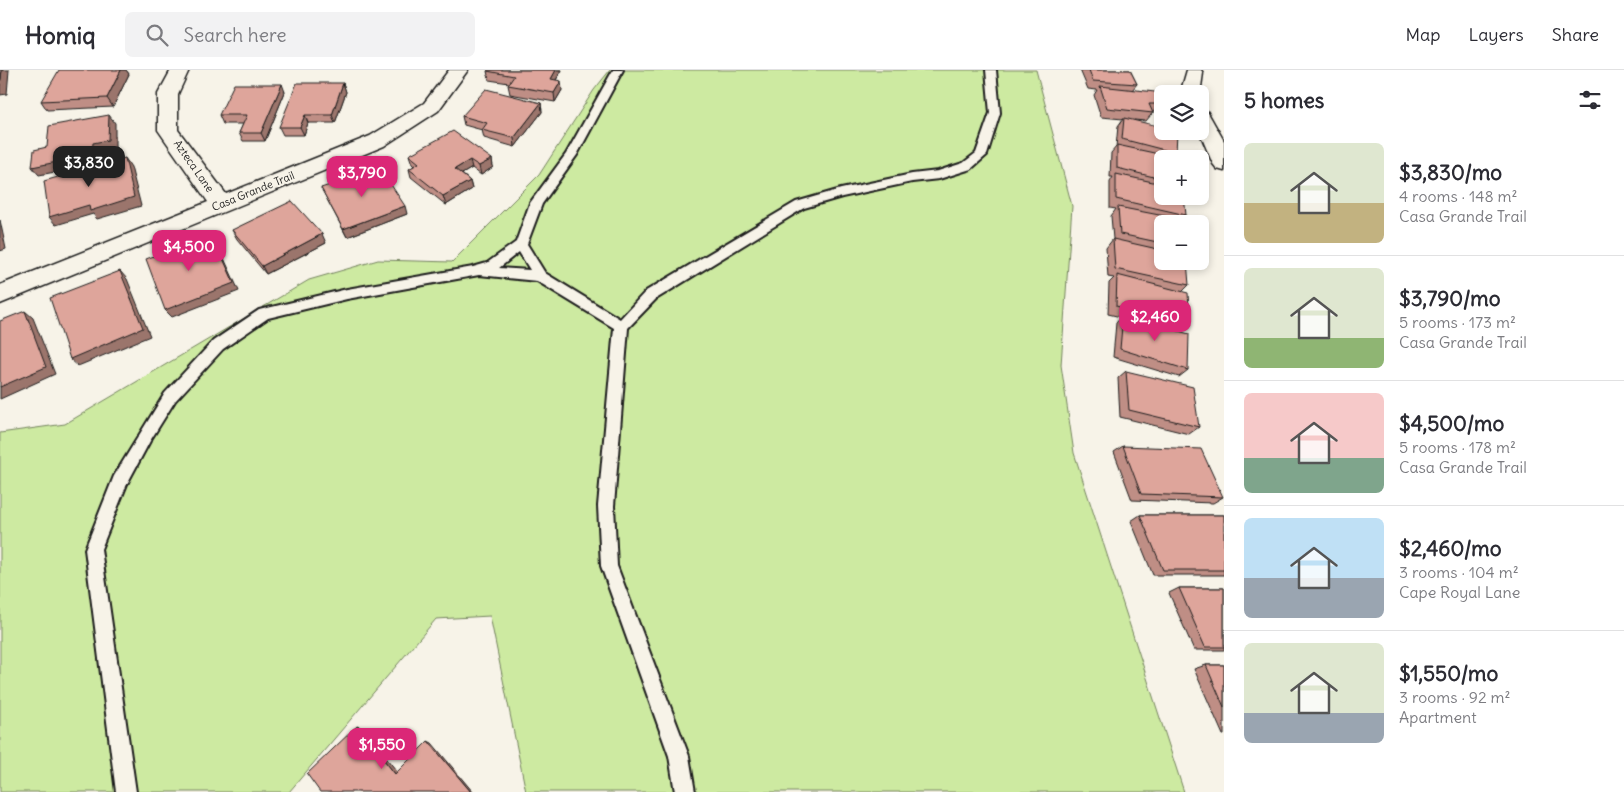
<!DOCTYPE html>
<html lang="en">
<head>
<meta charset="utf-8">
<style>
  body { margin:0; font-family:Delius,sans-serif; background:#f2f2f3; color:#2b2b33; height:100vh; display:flex; flex-direction:column; font-size:19px; white-space:nowrap }
  * { box-sizing:border-box; margin:0 }
  p { font-size:16px; color:#7c7c81 }
  .icon { flex:none; width:28px; height:28px; fill:none; stroke:currentColor; stroke-width:2; stroke-linecap:round; stroke-linejoin:round }
  .map { position:relative; flex:1; overflow:hidden }
  .details { display:flex; flex-direction:column; background:#fff; width:400px }
  .details>* { flex:none }
  .tools { position:absolute; left:1154px; top:15px; display:grid; gap:10px }
  .tools a { display:grid; place-items:center; width:55px; height:55px; border-radius:8px; background:#fff; box-shadow:0 2px 8px #0003; font-size:25px }
  .price { position:absolute; translate:-50% -42px; padding:0 11px; border-radius:10px; background:#db2777; color:#fff; font-size:16px; line-height:32px; filter:drop-shadow(0 1px 2px #0008) }
  .price::after { content:''; position:absolute; left:50%; top:30px; width:15px; height:11px; margin-left:-8px; background:inherit; clip-path:polygon(0 0,100% 0,50% 100%) }
  .price.active { background:#222; color:#fff }
  ul { padding:0; list-style:none }
  li { display:flex; align-items:center; gap:15px; height:125px; padding:0 20px }
  li+li { border-top:1px solid #e1e1e2 }
  li span { display:grid; place-items:center; flex:none; width:140px; height:100px; border-radius:8px; color:#555 }
  li>.icon { margin-inline-start:auto }
  span .icon { width:60px; height:60px; fill:#fffc; stroke-width:1 }
  li b { font-size:21px }
  h2 { display:flex; justify-content:space-between; align-items:center; height:60px; padding:0 20px; font-size:21px }
  header { display:flex; align-items:center; gap:30px; box-sizing:border-box; height:70px; padding:0 25px; background:#fff; border-bottom:1px solid #e1e1e2 }
  header strong { font-size:24px }
  nav { display:flex; gap:28px; margin-inline-start:auto; font-size:18px }
  .search { width:350px; height:45px; background:#f2f2f3; display:flex; align-items:center; gap:12px; box-sizing:border-box; padding:0 18px; border-radius:8px; color:#7c7c81; font-size:19px }
  main { display:flex; flex:1; min-height:0 }
  .map>svg:first-child { display:block }
</style>
</head>
<body>
<header>
<strong>Homiq</strong>
<div class="search"><svg class="icon" aria-label="search" viewBox="0 0 24 24"><circle cx="10" cy="10" r="6"/><path d="M15 15l6 6"/></svg>Search here</div>
<nav><a>Map</a><a>Layers</a><a>Share</a></nav>
</header>
<main>
<div class="map">
<svg width="1224" height="722" viewBox="0 0 1224 722">
  <rect width="100%" height="100%" fill="#f7f3e8"/>
  <filter id="ink" filterUnits="userSpaceOnUse"><feTurbulence type="fractalNoise" baseFrequency=".02" numOctaves="2"/><feDisplacementMap in="SourceGraphic" scale="10" xChannelSelector="R" yChannelSelector="G"/><feConvolveMatrix kernelMatrix="1 2 1 2 8 2 1 2 1" color-interpolation-filters="sRGB"/></filter>
  <g filter="url(#ink)">
    <polygon fill="#cdeaa1" stroke="#74835e" points="610,0 1036,0 1072,136 1061,295 1074,383 1184,722 526,722 490,546 436,549 289,722 0,722 0,363 65,354 309,210 378,190 452,192 539,105 594,20"/>
    <g fill="none" stroke-linecap="round" stroke-linejoin="round">
      <g stroke="#1c1c1c" stroke-width="4">
        <path id="service" d="M613 0H623L577 85 542 134 527 174 545 203 620 249 646 221 796 132 841 119 912 104 938 101 963 93 976 83 990 43 986 0H996L1000 43 987 85 971 99 939 109 912 112 842 127 804 138 656 229 628 258 614 436 617 496 689 686 695 722H675L669 686 601 496 598 436 614 258 537 211 479 205 347 229 268 248 223 279 175 331 150 371 127 414 101 479 136 722H116L85 479 114 406 165 323 213 271 259 240 347 219 473 197 487 193 516 172 530 133 566 84ZM519 182 530 200 499 198Z"/>
      </g>
      <g stroke="#1c1c1c" stroke-width="3">
        <g id="minor">
          <polygon points="171,0 189,0 178,24 178,60 226,124 370,66 424,33 449,0 468,0 438,41 384,76 0,234 0,215 208,132 158,60 158,24"/>
          <polygon points="1187,0 1201,0 1203,3 1200,24 1180,24"/>
          <polygon points="1200,39 1207,41 1224,71 1224,101 1217,99 1213,94 1199,61"/>
        </g>
      </g>
      <use href="#service" fill="#f7f3e8" fill-rule="evenodd"/>
      <use href="#minor" fill="#f7f3e8" fill-rule="evenodd"/>
    </g>
    <g fill="#bf8e85" stroke="#1c1c1c">
      <polygon points="121,0 126,0 129,4 113,37 47,40 41,31"/>
      <polygon points="488,0 562,0 556,10 562,20 555,32 510,24 508,15 509,13 489,10 487,1"/>
      <polygon points="1080,0 1130,0 1137,14 1132,20 1160,34 1146,51 1134,50 1176,83 1172,87 1162,89 1162,126 1186,145 1182,150 1162,154 1162,191 1189,215 1182,222 1189,240 1180,248 1172,246 1172,251 1165,257 1188,300 1179,307 1113,287 1116,253 1121,247 1108,244 1109,213 1114,208 1108,207 1106,178 1113,169 1111,146 1116,139 1110,138 1110,112 1113,107 1110,107 1111,83 1116,77 1118,56 1123,49 1101,47 1094,25 1097,20 1088,19"/>
      <polygon points="343,13 346,22 335,53 308,53 304,65 283,65 279,57"/>
      <polygon points="285,22 265,71 243,71 239,63 243,54 223,54 219,45"/>
      <polygon points="541,33 542,42 515,77 484,68 482,60 464,55 462,46"/>
      <polygon points="409,85 492,89 493,97 481,105 472,98 462,104 470,111 472,119 446,135 411,107 409,99 414,96 412,94"/>
      <polygon points="321,118 407,144 347,167"/>
      <polygon points="232,160 326,173 266,204 237,169"/>
      <polygon points="1126,301 1199,357 1189,364 1120,347 1118,308"/>
      <polygon points="1123,376 1223,427 1213,433 1132,430 1114,382"/>
      <polygon points="1140,445 1224,445 1224,505 1153,505 1131,451"/>
      <polygon points="1179,518 1224,518 1224,580 1194,580 1169,523"/>
      <polygon points="1206,595 1224,595 1224,665 1223,665 1194,599"/>
    </g>
    <g fill="#9b746c" stroke="#1c1c1c">
      <polygon points="2,0 9,0 7,24 0,25 0,15"/>
      <polygon points="121,0 126,0 129,4 113,37 107,28"/>
      <polygon points="556,0 562,0 551,18 551,9"/>
      <polygon points="561,11 562,20 555,32 554,23"/>
      <polygon points="343,13 346,22 335,53 332,45"/>
      <polygon points="282,14 285,22 265,71 261,63"/>
      <polygon points="541,33 542,42 515,77 514,68"/>
      <polygon points="109,45 115,53 115,79 99,82 98,94 39,105 32,97 93,73"/>
      <polygon points="305,45 308,53 304,65 300,57"/>
      <polygon points="125,88 131,97 141,136 97,149 93,144 56,155 49,147"/>
      <polygon points="492,89 493,97 481,105 479,96"/>
      <polygon points="470,90 472,98 457,107 455,99"/>
      <polygon points="470,111 472,119 446,135 443,126"/>
      <polygon points="405,136 407,144 347,167 343,159"/>
      <polygon points="0,150 6,179 0,181"/>
      <polygon points="212,164 217,173 239,221 172,247 165,240"/>
      <polygon points="322,164 326,173 266,204 262,196"/>
      <polygon points="120,201 127,209 150,266 78,296 70,289"/>
      <polygon points="25,241 33,248 55,304 0,329 0,317"/>
      <polygon points="357,656 362,658 400,705 395,704"/>
      <polygon points="428,671 432,673 473,722 471,722"/>
    </g>
    <g fill="#dea59b" stroke="#1c1c1c">
      <polygon points="0,0 2,0 0,15"/>
      <polygon points="59,0 121,0 107,28 41,31"/>
      <polygon points="488,0 556,0 551,9 561,11 554,23 508,15 514,6 487,1"/>
      <polygon points="1089,0 1130,0 1137,14 1093,11"/>
      <polygon points="297,13 343,13 332,45 305,45 300,57 279,57"/>
      <polygon points="234,14 282,14 261,63 239,63 247,45 219,45"/>
      <polygon points="1100,16 1155,22 1160,34 1149,34 1153,43 1107,38"/>
      <polygon points="486,19 541,33 514,68 482,60 487,53 462,46"/>
      <polygon points="109,45 108,70 93,73 92,85 32,97 34,80 47,77 49,56"/>
      <polygon points="1124,48 1162,57 1162,61 1177,61 1176,83 1122,69"/>
      <polygon points="453,61 492,89 479,96 470,90 455,99 470,111 443,126 409,99 419,93 409,85"/>
      <polygon points="1117,75 1182,89 1162,89 1162,109 1117,98"/>
      <polygon points="125,88 134,127 90,141 89,135 49,147 44,111"/>
      <polygon points="380,98 405,136 343,159 321,118"/>
      <polygon points="1116,104 1162,114 1162,126 1184,126 1186,145 1116,129"/>
      <polygon points="292,131 322,164 262,196 232,160"/>
      <polygon points="1118,137 1185,150 1185,154 1162,154 1162,173 1120,164"/>
      <polygon points="212,164 234,213 165,240 146,189"/>
      <polygon points="1113,169 1162,180 1162,191 1187,191 1189,215 1115,199"/>
      <polygon points="120,201 143,258 70,289 50,228"/>
      <polygon points="1117,205 1188,223 1189,240 1171,236 1172,251 1116,236"/>
      <polygon points="25,241 46,297 0,317 0,251"/>
      <polygon points="1123,245 1189,264 1188,300 1120,279"/>
      <polygon points="1126,301 1193,317 1199,357 1129,340"/>
      <polygon points="1123,376 1201,379 1223,427 1141,424"/>
      <polygon points="1140,445 1224,445 1224,500 1163,500"/>
      <polygon points="1179,518 1224,518 1224,577 1205,577"/>
      <polygon points="1206,595 1224,595 1224,637"/>
      <polygon points="357,656 395,704 428,671 471,722 320,722 307,704"/>
    </g>
  </g>
  <g text-anchor="middle" stroke-width="4" stroke-linejoin="round" paint-order="stroke">
    <g font-size="11" fill="#1c1c1c" stroke="#f7f3e8">
      <text transform="translate(194 96) rotate(55)" y="4">Azteca Lane</text>
      <text transform="translate(253 121) rotate(-22)" y="4">Casa Grande Trail</text>
    </g>
  </g>
</svg>
<div class="tools">
<a><svg class="icon" aria-label="layers" viewBox="0 0 24 24"><path d="M12 4l9 5-9 5-9-5zM3 14l9 5 9-5"/></svg></a>
<a>+</a>
<a>−</a>
</div>
<b class="price active" style="left:89px;top:118px">$3,830</b>
<b class="price" style="left:362px;top:128px">$3,790</b>
<b class="price" style="left:189px;top:202px">$4,500</b>
<b class="price" style="left:1155px;top:272px">$2,460</b>
<b class="price" style="left:382px;top:700px">$1,550</b>
</div>
<section class="details">
<h2>5 homes<svg class="icon" aria-label="filters" viewBox="0 0 24 24"><path d="M4 7h16M4 17h16"/><circle cx="9" cy="7" r="2"/><circle cx="15" cy="17" r="2"/></svg></h2>
<ul>
<li><span style="background:linear-gradient(#dfe7d0 60%,#c2b280 0)"><svg class="icon" aria-label="home" viewBox="0 0 24 24"><path d="M3 11l9-7 9 7M6 9v11h12V9"/></svg></span><div><b>$3,830/mo</b><p>4 rooms · 148 m²</p><p>Casa Grande Trail</p></div></li>
<li><span style="background:linear-gradient(#dfe7d0 70%,#8fb573 0)"><svg class="icon" aria-label="home" viewBox="0 0 24 24"><path d="M3 11l9-7 9 7M6 9v11h12V9"/></svg></span><div><b>$3,790/mo</b><p>5 rooms · 173 m²</p><p>Casa Grande Trail</p></div></li>
<li><span style="background:linear-gradient(#f6c9c9 65%,#7fa58c 0)"><svg class="icon" aria-label="home" viewBox="0 0 24 24"><path d="M3 11l9-7 9 7M6 9v11h12V9"/></svg></span><div><b>$4,500/mo</b><p>5 rooms · 178 m²</p><p>Casa Grande Trail</p></div></li>
<li><span style="background:linear-gradient(#bfe0f5 60%,#9aa5b1 0)"><svg class="icon" aria-label="home" viewBox="0 0 24 24"><path d="M3 11l9-7 9 7M6 9v11h12V9"/></svg></span><div><b>$2,460/mo</b><p>3 rooms · 104 m²</p><p>Cape Royal Lane</p></div></li>
<li><span style="background:linear-gradient(#dfe7d0 70%,#9aa5b1 0)"><svg class="icon" aria-label="home" viewBox="0 0 24 24"><path d="M3 11l9-7 9 7M6 9v11h12V9"/></svg></span><div><b>$1,550/mo</b><p>3 rooms · 92 m²</p><p>Apartment</p></div></li>
</ul>
</section>
</main>
</body>
</html>
